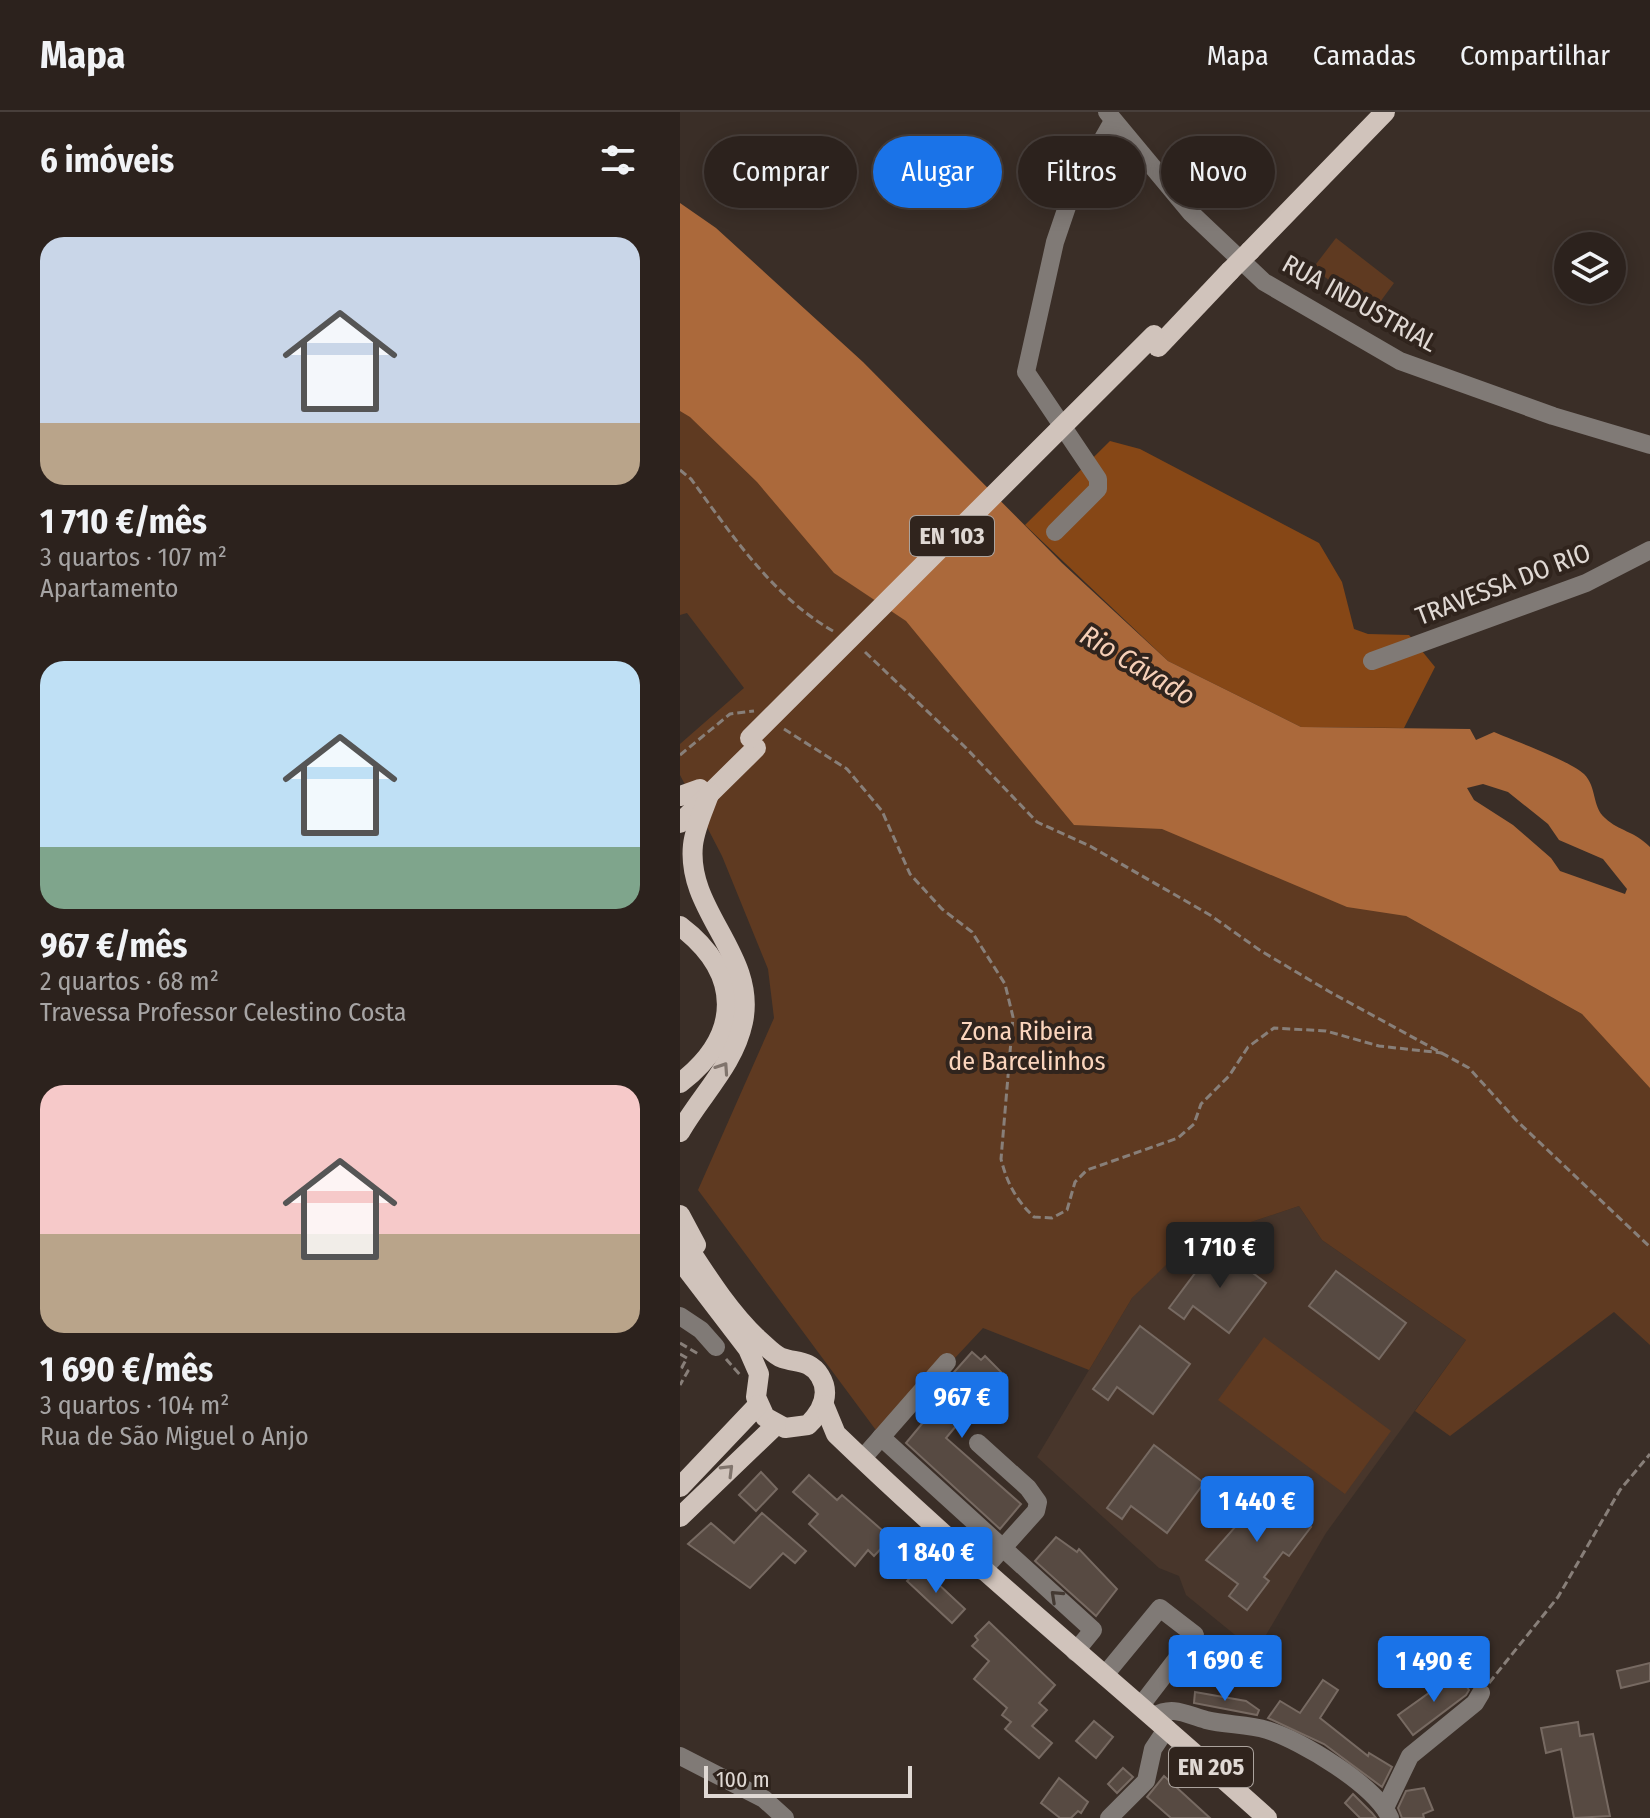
<!DOCTYPE html>
<html lang="pt">
<head>
<meta charset="utf-8">
<style>
  body { margin:0; font-family:"Fira Sans Condensed",sans-serif; background:#382f2a; color:#f1f3f6; height:100vh; display:flex; flex-direction:column; font-size:30px; white-space:nowrap }
  * { box-sizing:border-box; margin:0 }
  p { font-size:26px; color:#a6a4a4 }
  .icon { flex:none; width:44px; height:44px; fill:none; stroke:currentColor; stroke-width:2; stroke-linecap:round; stroke-linejoin:round }
  .map { position:relative; flex:1; overflow:hidden }
  .drawer { display:flex; flex-direction:column; background:#2c221d; width:680px }
  .drawer>* { flex:none }
  .guide { position:absolute; left:24px; top:24px; width:760px; height:72px; display:flex; gap:16px }
  .buttons { position:absolute; left:874px; top:120px; display:grid; gap:16px }
  .buttons a { display:grid; place-items:center; width:72px; height:72px; border-radius:50%; background:#2c221d; box-shadow:0 4px 20px #0003,0 0 0 2px #483f3b; font-size:40px }
  .scale { position:absolute; left:24px; bottom:20px; width:208px; box-sizing:border-box; padding-left:8px; border:4px solid #e0d9d4; border-top:0; font-size:22px; line-height:28px; white-space:nowrap; color:#e0d9d4; -webkit-text-stroke:6px #30241d; paint-order:stroke }
  .price { position:absolute; translate:-50% -68px; padding:0 18px; border-radius:8px; background:#1a73e8; color:#fff; font-size:26px; line-height:52px; filter:drop-shadow(0 2px 4px #0008) }
  .price::after { content:''; position:absolute; left:50%; top:48px; width:24px; height:18px; margin-left:-12px; background:inherit; clip-path:polygon(0 0,100% 0,50% 100%) }
  .price.selected { background:#222; color:#fff }
  ul { padding:0; list-style:none }
  li { display:grid; align-content:center; gap:16px; height:424px; padding:0 40px }
  li span { display:grid; place-items:center; height:248px; border-radius:24px; color:#555 }
  li>.icon { margin-inline-start:auto }
  span .icon { width:144px; height:144px; fill:#fffc; stroke-width:1 }
  li b { font-size:34px }
  h2 { display:flex; justify-content:space-between; align-items:center; height:96px; padding:0 40px; font-size:34px }
  .chip { padding:0 28px; border-radius:36px; background:#2c221d; box-shadow:0 4px 20px #0003,0 0 0 2px #483f3b; font-size:28px; line-height:72px }
  .chip.selected { background:#1a73e8; color:#fff }
  header { display:flex; align-items:center; gap:48px; box-sizing:border-box; height:112px; padding:0 40px; background:#2c221d; border-bottom:2px solid #483f3b }
  header strong { font-size:38px }
  nav { display:flex; gap:44px; margin-inline-start:auto; font-size:28px }
  main { display:flex; flex:1; min-height:0 }
  .map>svg:first-child { display:block }
</style>
</head>
<body>
<header>
<strong>Mapa</strong>
<nav><a>Mapa</a><a>Camadas</a><a>Compartilhar</a></nav>
</header>
<main>
<section class="drawer">
<h2>6 imóveis<svg class="icon" aria-label="filters" viewBox="0 0 24 24"><path d="M4 7h16M4 17h16"/><circle cx="9" cy="7" r="2"/><circle cx="15" cy="17" r="2"/></svg></h2>
<ul>
<li><span style="background:linear-gradient(#c9d6e8 75%,#b9a48a 0)"><svg class="icon" aria-label="home" viewBox="0 0 24 24"><path d="M3 11l9-7 9 7M6 9v11h12V9"/></svg></span><div><b>1 710 €/mês</b><p>3 quartos · 107 m²</p><p>Apartamento</p></div></li>
<li><span style="background:linear-gradient(#bfe0f5 75%,#7fa58c 0)"><svg class="icon" aria-label="home" viewBox="0 0 24 24"><path d="M3 11l9-7 9 7M6 9v11h12V9"/></svg></span><div><b>967 €/mês</b><p>2 quartos · 68 m²</p><p>Travessa Professor Celestino Costa</p></div></li>
<li><span style="background:linear-gradient(#f6c9c9 60%,#b9a48a 0)"><svg class="icon" aria-label="home" viewBox="0 0 24 24"><path d="M3 11l9-7 9 7M6 9v11h12V9"/></svg></span><div><b>1 690 €/mês</b><p>3 quartos · 104 m²</p><p>Rua de São Miguel o Anjo</p></div></li>
</ul>
</section>
<div class="map">
<svg width="970" height="1706" viewBox="0 0 970 1706">
  <rect width="100%" height="100%" fill="#3a2e27"/>
  <polygon fill="#48362b" points="619,1094 642,1128 786,1228 646,1421 576,1540 506,1483 499,1464 479,1456 357,1345 452,1186 515,1120 525,1115 559,1114"/>
  <g fill="#5f3a21">
    <polygon points="656,126 714,171 692,201 633,156"/>
    <polygon points="0,295 726,804 902,902 970,963 970,1233 934,1200 770,1324 735,1299 786,1228 642,1128 619,1094 559,1114 525,1115 452,1186 409,1258 303,1216 201,1325 18,1078 94,906 88,857 42,744 0,663 0,632 64,576 7,501 0,503"/>
    <polygon points="584,1225 711,1319 665,1382 538,1288"/>
  </g>
  <polygon fill="#864716" points="430,329 460,337 639,431 662,470 674,517 688,522 729,523 755,555 724,616 621,615 488,549 345,413"/>
  <path fill="#ab693b" fill-rule="evenodd" d="M0 91 36 116 183 250 382 451 488 549 621 615 790 617 796 628 814 620C835 629 890 649 904 662 917 675 912 695 925 706 940 720 953 718 970 735V976L902 902 726 804 667 795 482 717 394 713 226 509 154 461 77 370 10 305 0 299ZM803 672 828 680 868 712 879 728 923 747 947 777 945 782 880 759 871 746 833 713 794 688 787 676Z"/>
  <g fill="#574a42" stroke="#776a62" stroke-width="2">
    <polygon points="536,1133 586,1171 549,1221 513,1194 504,1207 489,1196"/>
    <polygon points="656,1159 726,1211 699,1247 629,1194"/>
    <polygon points="460,1214 510,1252 473,1302 437,1275 428,1288 413,1277"/>
    <polygon points="292,1240 301,1248 305,1244 321,1260 266,1326 341,1392 320,1417 226,1331 246,1307 243,1304 247,1299 243,1295"/>
    <polygon points="474,1333 524,1371 487,1421 451,1394 442,1407 427,1396"/>
    <polygon points="81,1360 97,1377 76,1399 59,1383"/>
    <polygon points="129,1363 157,1388 162,1383 211,1426 194,1444 188,1438 175,1454 129,1412 138,1402 113,1380"/>
    <polygon points="574,1372 631,1415 609,1444 603,1440 584,1465 589,1469 567,1498 549,1484 558,1472 526,1448 563,1406 554,1399"/>
    <polygon points="82,1401 126,1439 115,1451 103,1441 70,1476 8,1432 31,1411 54,1431"/>
    <polygon points="376,1425 397,1440 399,1437 437,1477 416,1504 355,1449"/>
    <polygon points="240,1455 285,1497 272,1511 227,1469"/>
    <polygon points="309,1510 375,1573 359,1591 367,1598 352,1614 372,1631 359,1646 325,1617 331,1610 322,1603 327,1596 294,1567 309,1549 292,1534 298,1528 295,1524"/>
    <polygon points="970,1551 970,1569 941,1576 937,1559"/>
    <polygon points="777,1561 789,1578 786,1583 733,1623 718,1603"/>
    <polygon points="643,1568 658,1578 640,1606 688,1644 689,1641 712,1655 702,1675 644,1632 588,1606 600,1589 620,1601"/>
    <polygon points="515,1580 566,1589 579,1598 577,1603 514,1591"/>
    <polygon points="414,1609 433,1625 416,1646 396,1629"/>
    <polygon points="898,1610 900,1624 913,1622 930,1704 894,1706 881,1637 866,1641 861,1616"/>
    <polygon points="443,1656 453,1665 437,1681 428,1672"/>
    <polygon points="484,1664 530,1706 491,1706 467,1685"/>
    <polygon points="379,1666 408,1690 401,1701 398,1699 391,1706 380,1706 361,1691"/>
    <polygon points="744,1676 753,1698 743,1702 744,1706 722,1706 718,1696 726,1679"/>
    <polygon points="673,1682 692,1701 696,1706 680,1706 665,1691"/>
  </g>
  <g fill="none" stroke-linecap="round" stroke-linejoin="round">
    <g stroke="#887f79" stroke-width="3" stroke-dasharray="8 4" stroke-linecap="butt">
      <path d="M0 358 11 367C52 423 92 484 153 519"/>
      <polyline points="185,540 285,635 357,710 410,734 530,803 581,839 650,880 789,956 836,1008 970,1135"/>
      <path d="M104 617 167 657 202 699 230 762 262 797 292 820 325 872 333 905 321 1047C327 1071 336 1088 354 1105L372 1106 387 1098 395 1070 407 1058 498 1026 514 1012 521 992 549 964 568 935 594 916 646 919 699 934 762 941"/>
      <polyline points="0,643 50,602 74,599"/>
      <polyline points="0,1231 20,1243"/>
      <polyline points="0,1242 7,1246 2,1255 8,1259 0,1273"/>
      <polyline points="46,1247 62,1265"/>
      <polyline points="809,1571 878,1485 940,1378 970,1342"/>
    </g>
    <g stroke="#807a76" stroke-width="18">
      <polyline points="427,0 511,101 584,170 720,249 873,304 970,333"/>
      <polyline points="375,420 418,377 418,367 346,260 375,130 391,83 433,9"/>
      <polyline points="692,549 906,471 970,438"/>
      <polyline points="0,1204 21,1218 36,1235"/>
      <polyline points="201,1325 413,1518 395,1540"/>
      <polyline points="298,1331 348,1376 358,1390 356,1399 302,1459"/>
      <polyline points="182,1347 267,1250"/>
      <polyline points="424,1564 480,1496 515,1523 462,1592"/>
      <path d="M474 1604C493 1593 507 1603 526 1608 546 1613 568 1612 587 1618 622 1629 695 1673 710 1706"/>
      <polyline points="0,1644 84,1687 105,1706"/>
      <polyline points="705,1696 730,1644 795,1591 801,1581"/>
      <polyline points="429,1706 466,1669 473,1637 487,1616"/>
    </g>
    <g stroke="#d0c3bb" stroke-width="20">
      <polyline points="570,139 705,0"/>
      <polyline points="478,235 550,159"/>
      <polyline points="0,684 20,677"/>
      <polyline points="0,711 76,636"/>
      <path d="M0 814C62 861 63 923 0 971"/>
      <path d="M0 1020C21 983 54 953 63 910 77 843 6 799 13 733 15 715 24 697 30 680"/>
      <polyline points="0,1103 16,1133"/>
      <path d="M0 1123C23 1158 47 1198 78 1227 85 1233 94 1243 102 1246 117 1251 130 1248 140 1264 151 1282 142 1299 128 1313L105 1316 85 1305 76 1285 79 1262 68 1237 0 1148"/>
      <path d="M144 1293 156 1322C295 1456 444 1577 587 1706"/>
      <polyline points="0,1375 78,1293"/>
      <polyline points="0,1405 96,1313"/>
    </g>
    <g stroke="#d0c3bb" stroke-width="20">
      <polyline points="550,159 570,139"/>
      <polyline points="70,626 474,223"/>
    </g>
  </g>
  <defs><path id="oneway-chevron" d="M-2-3.5L2.5 0L-2 3.5" fill="none" stroke-width="1.6" stroke-linecap="round" stroke-linejoin="round" transform="scale(2)"/></defs>
  <g stroke="#80746c">
    <use href="#oneway-chevron" transform="translate(43 956) rotate(-56)"/>
    <use href="#oneway-chevron" transform="translate(48 1358) rotate(-45)"/>
  </g>
  <use stroke="#443a33" href="#oneway-chevron" transform="translate(376 1484) rotate(-137)"/>
  <g text-anchor="middle" stroke-width="8" stroke-linejoin="round" paint-order="stroke">
    <g fill="#30241d" stroke="#aba39d" stroke-width="2">
      <rect x="230" y="404" width="84" height="40" rx="6"/>
      <rect x="489" y="1635" width="84" height="40" rx="6"/>
    </g>
    <g font-size="24" font-weight="bold" fill="#e0d9d4">
      <text x="272" y="432">EN 103</text>
      <text x="531" y="1663">EN 205</text>
    </g>
    <g font-size="26" fill="#e0d9d4" stroke="#30241d">
      <text transform="translate(680 191) rotate(29)" y="9">RUA INDUSTRIAL</text>
      <text transform="translate(823 472) rotate(-21)" y="9">TRAVESSA DO RIO</text>
    </g>
    <g font-size="26" fill="#fbd5bd" stroke="#30241d">
      <text x="347" y="928">Zona Ribeira<tspan x="347" dy="30">de Barcelinhos</tspan></text>
    </g>
    <g font-size="28" font-style="italic" fill="#f5cfb7" stroke="#30241d">
      <text transform="translate(458 553) rotate(31)" y="10">Rio Cávado</text>
    </g>
  </g>
</svg>
<div class="buttons">
<a><svg class="icon" aria-label="layers" viewBox="0 0 24 24"><path d="M12 4l9 5-9 5-9-5zM3 14l9 5 9-5"/></svg></a>
</div>
<div class="scale">100 m</div>
<b class="price selected" style="left:540px;top:1178px">1 710 €</b>
<b class="price" style="left:282px;top:1328px">967 €</b>
<b class="price" style="left:577px;top:1432px">1 440 €</b>
<b class="price" style="left:256px;top:1483px">1 840 €</b>
<b class="price" style="left:545px;top:1591px">1 690 €</b>
<b class="price" style="left:754px;top:1592px">1 490 €</b>
<div class="guide">
<a class="chip">Comprar</a>
<a class="chip selected">Alugar</a>
<a class="chip">Filtros</a>
<a class="chip">Novo</a>
</div>
</div>
</main>
</body>
</html>
